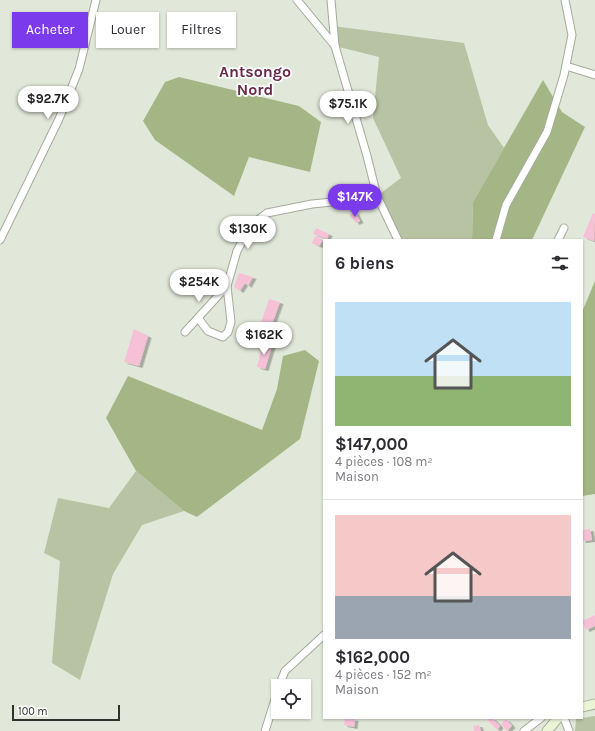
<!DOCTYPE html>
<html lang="fr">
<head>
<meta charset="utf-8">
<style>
  body { margin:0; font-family:Karla,sans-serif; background:#f7f7f7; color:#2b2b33; height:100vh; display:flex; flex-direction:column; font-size:15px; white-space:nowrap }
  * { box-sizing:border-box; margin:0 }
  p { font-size:13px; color:#7c7c81 }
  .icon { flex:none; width:22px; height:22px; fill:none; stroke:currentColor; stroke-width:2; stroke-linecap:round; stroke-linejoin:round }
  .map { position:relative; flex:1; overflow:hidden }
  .panel { position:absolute; left:323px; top:239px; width:260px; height:480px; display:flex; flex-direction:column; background:#fff; border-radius:0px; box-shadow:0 1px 3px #0004 }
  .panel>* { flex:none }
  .banner { position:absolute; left:12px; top:12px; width:251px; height:36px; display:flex; gap:8px }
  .buttons { position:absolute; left:271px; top:679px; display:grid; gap:8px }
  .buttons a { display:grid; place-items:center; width:40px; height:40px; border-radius:0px; background:#fff; box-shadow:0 1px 3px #0004; font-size:20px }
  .scale { position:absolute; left:12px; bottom:10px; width:108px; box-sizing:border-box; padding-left:4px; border:2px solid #30322d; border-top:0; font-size:11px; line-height:14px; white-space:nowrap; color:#30322d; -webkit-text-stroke:3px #fff; paint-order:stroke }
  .price { position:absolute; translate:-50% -34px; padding:0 9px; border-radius:14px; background:#fff; color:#222; font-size:13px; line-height:26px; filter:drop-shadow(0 1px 2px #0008) }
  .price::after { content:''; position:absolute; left:50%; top:24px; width:12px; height:9px; margin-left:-6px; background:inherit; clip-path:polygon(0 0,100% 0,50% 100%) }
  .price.on { background:#7c3aed; color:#fff }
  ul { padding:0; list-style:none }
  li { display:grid; align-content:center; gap:8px; height:212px; padding:0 12px }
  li+li { border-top:1px solid #e1e1e2 }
  li span { display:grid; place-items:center; height:124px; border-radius:0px; color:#555 }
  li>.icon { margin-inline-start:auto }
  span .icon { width:72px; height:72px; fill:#fffc; stroke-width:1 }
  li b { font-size:17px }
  h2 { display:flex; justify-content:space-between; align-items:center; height:48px; padding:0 12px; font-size:17px }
  .tag { padding:0 14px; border-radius:0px; background:#fff; box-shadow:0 1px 3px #0004; font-size:14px; line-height:36px }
  .tag.on { background:#7c3aed; color:#fff }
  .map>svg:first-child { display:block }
</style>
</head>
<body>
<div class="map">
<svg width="595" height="731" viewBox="0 0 595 731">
  <defs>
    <filter id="shadow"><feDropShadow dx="3.5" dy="2" stdDeviation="0" flood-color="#0004"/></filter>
  </defs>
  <rect width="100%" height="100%" fill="#e2e8d9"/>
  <g fill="#b7c3a3">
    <polygon points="333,26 464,43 488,125 504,148 473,202 472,240 398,240 377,196 401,178 373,118 379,57 335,46"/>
    <polygon points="136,471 184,511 142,525 113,574 80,680 52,663 60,561 44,553 58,498 109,508"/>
    <polygon points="595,716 595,731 575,731 576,719"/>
  </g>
  <g fill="#a5b686">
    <polygon points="179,77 299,106 321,122 310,172 249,157 234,196 155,140 143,121 165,82"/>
    <polygon points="543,80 562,112 585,127 532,240 472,240 473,202"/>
    <polygon points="595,281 595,494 582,496 582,312"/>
    <polygon points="305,350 319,361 300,439 197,517 184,511 136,471 106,418 128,376 262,430 277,389 283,356"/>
  </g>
  <g fill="#f6c0d6" filter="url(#shadow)">
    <polygon points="355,212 360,221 356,223 350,215"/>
    <polygon points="593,213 595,214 594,241 583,237"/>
    <polygon points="316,228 329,234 327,239 313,234"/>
    <polygon points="315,236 323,240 319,246 312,243"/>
    <polygon points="239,273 253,277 248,286 245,283 240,291 234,287"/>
    <polygon points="269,299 280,302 268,335 258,332"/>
    <polygon points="134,329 148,336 139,366 124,362"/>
    <polygon points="263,343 272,346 265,369 257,367"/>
    <polygon points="590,529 592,540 582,541 582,530"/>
    <polygon points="595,615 595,626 586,630 582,621"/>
    <polygon points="345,718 355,719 354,727 344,725"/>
    <polygon points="486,718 492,718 500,726 497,730"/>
    <polygon points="506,719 512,726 507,731 501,724"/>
    <polygon points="479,725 481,731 474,731 473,726"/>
  </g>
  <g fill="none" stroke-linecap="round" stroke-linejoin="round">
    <g stroke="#a4aa9c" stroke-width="9">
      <g id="minor">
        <polyline points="297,0 335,46"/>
        <polyline points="331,0 335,46 367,156 377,196 398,240"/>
        <polyline points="566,66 595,75"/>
        <polyline points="0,240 59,119 79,69 96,0"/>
        <polyline points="496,240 506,205 547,132 564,75 572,35 565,0"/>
        <polyline points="558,240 564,228"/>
        <polyline points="198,318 208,331 223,337 228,332 231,322 227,286 237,251 251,225 267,213 312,204 352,200 362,197 377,196"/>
        <polyline points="185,332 227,286"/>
        <polyline points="279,686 285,671 324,635"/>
        <polyline points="564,718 569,731"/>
        <polyline points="265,731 278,690"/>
        <polyline points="524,731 541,718"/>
      </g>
    </g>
    <g stroke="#a4aa9c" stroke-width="11">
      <g id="secondary">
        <polyline points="582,707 595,704"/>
        <polyline points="547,731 558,718"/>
      </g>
    </g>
    <use href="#minor" stroke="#fff" stroke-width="7"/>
    <use href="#secondary" stroke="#ebf5d6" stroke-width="9"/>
  </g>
  <g text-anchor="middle" stroke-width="3.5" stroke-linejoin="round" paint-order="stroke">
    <g font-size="16" font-weight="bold" fill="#6a2949" stroke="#fff">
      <text x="255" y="77">Antsongo<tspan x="255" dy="18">Nord</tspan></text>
    </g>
  </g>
</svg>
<div class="buttons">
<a><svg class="icon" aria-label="locate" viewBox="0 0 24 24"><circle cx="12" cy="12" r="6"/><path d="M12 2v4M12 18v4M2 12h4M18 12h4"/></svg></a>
</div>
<div class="scale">100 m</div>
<b class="price" style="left:48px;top:120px">$92.7K</b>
<b class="price" style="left:348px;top:125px">$75.1K</b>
<b class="price on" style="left:355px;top:218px">$147K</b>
<b class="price" style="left:248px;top:250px">$130K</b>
<b class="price" style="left:199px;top:303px">$254K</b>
<b class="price" style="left:264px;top:356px">$162K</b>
<div class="banner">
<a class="tag on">Acheter</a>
<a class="tag">Louer</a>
<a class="tag">Filtres</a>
</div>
<section class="panel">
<h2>6 biens<svg class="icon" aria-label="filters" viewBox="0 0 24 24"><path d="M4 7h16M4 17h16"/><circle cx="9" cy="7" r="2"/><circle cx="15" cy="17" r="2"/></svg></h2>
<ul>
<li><span style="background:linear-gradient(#bfe0f5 60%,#8fb573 0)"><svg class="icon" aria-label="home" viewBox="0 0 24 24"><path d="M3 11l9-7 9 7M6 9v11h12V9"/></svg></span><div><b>$147,000</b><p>4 pièces · 108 m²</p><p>Maison</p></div></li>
<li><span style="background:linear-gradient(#f6c9c9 65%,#9aa5b1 0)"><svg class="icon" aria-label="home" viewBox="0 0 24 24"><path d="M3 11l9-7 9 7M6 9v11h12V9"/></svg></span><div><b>$162,000</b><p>4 pièces · 152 m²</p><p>Maison</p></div></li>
</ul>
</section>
</div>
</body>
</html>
